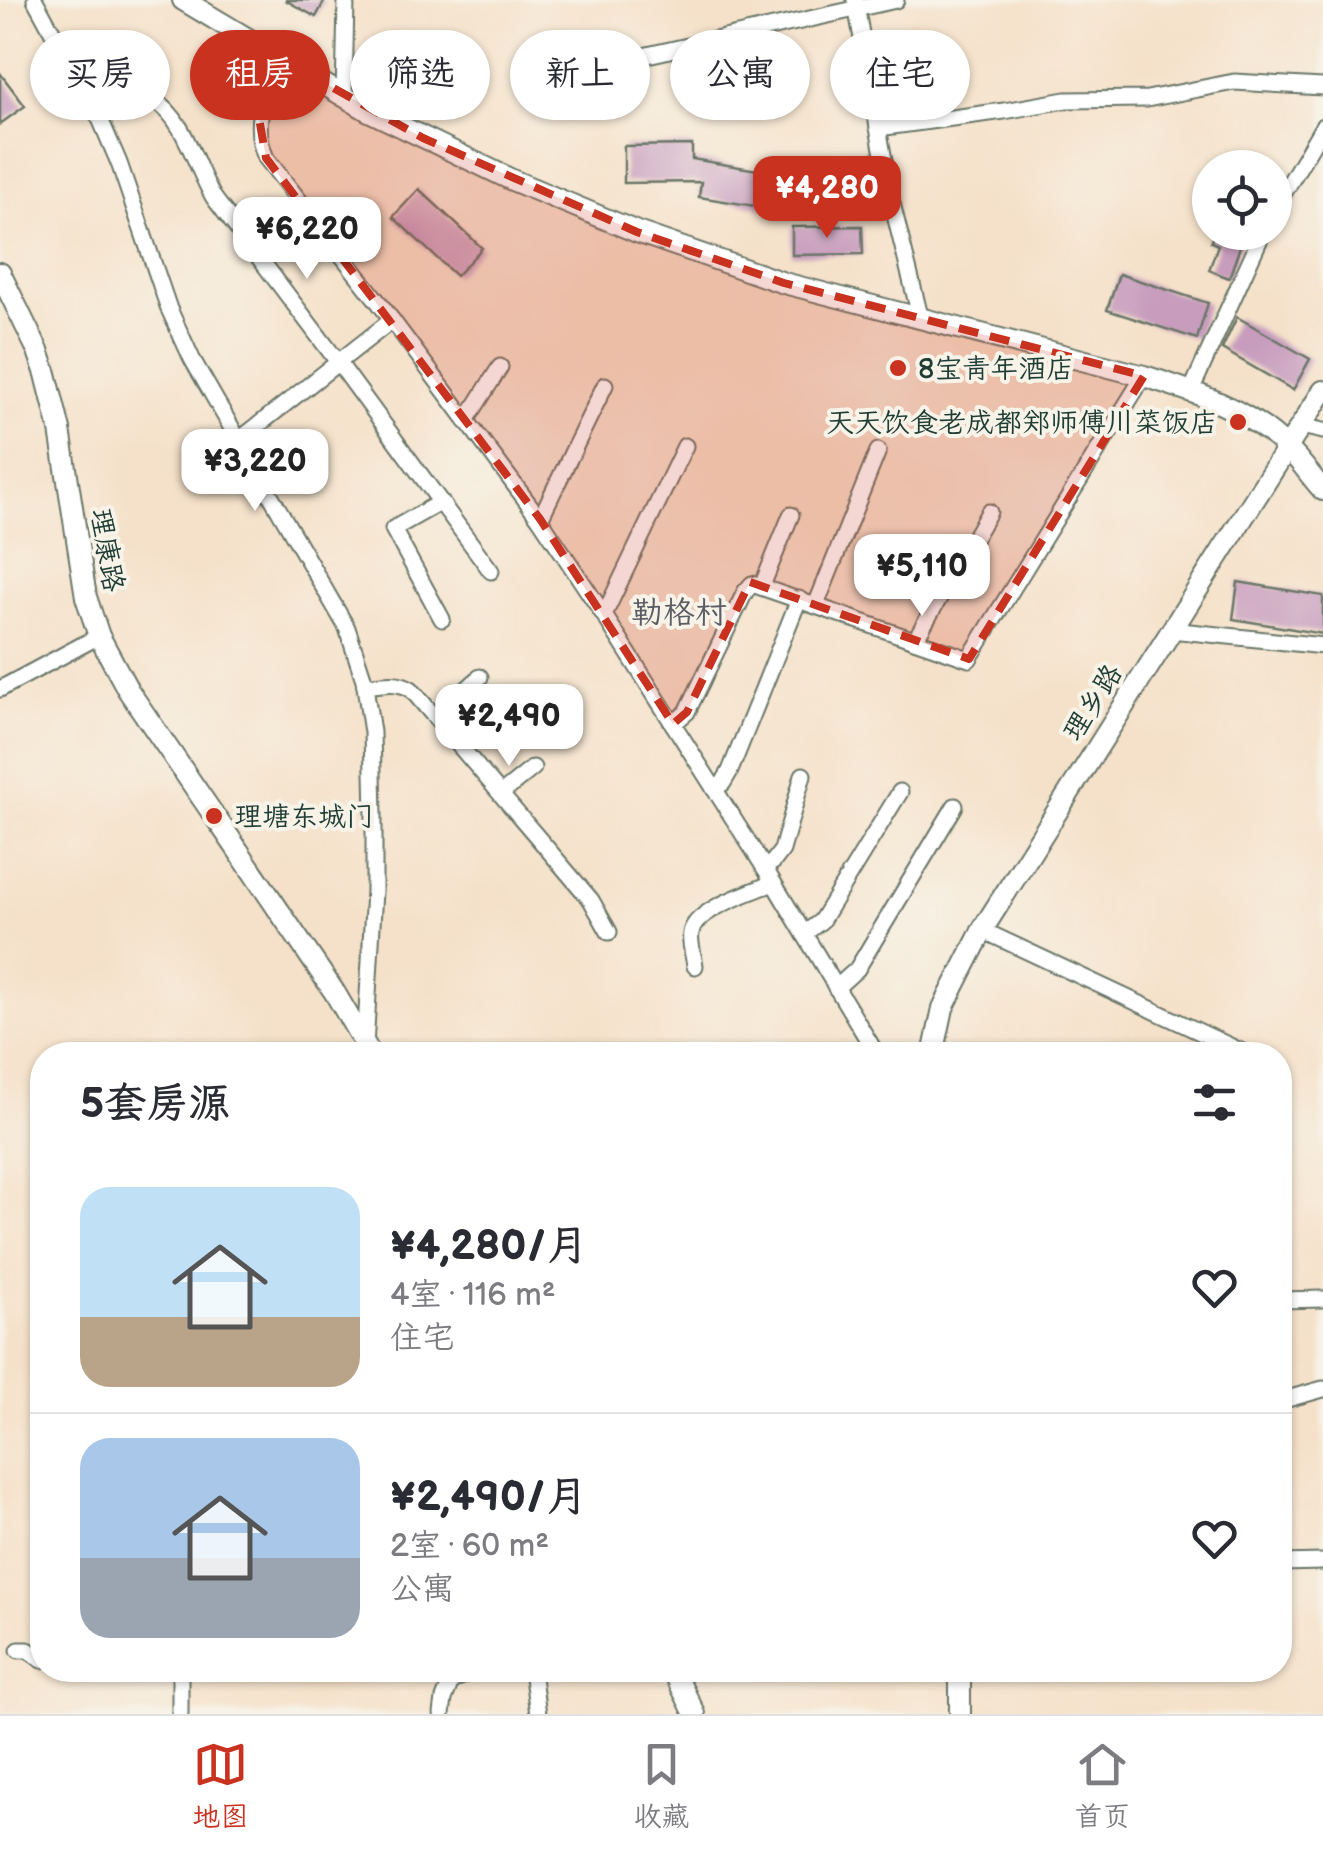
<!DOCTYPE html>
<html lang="zh">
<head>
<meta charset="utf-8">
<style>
  body { margin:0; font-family:"Balsamiq Sans","LXGW WenKai TC",sans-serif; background:#f7f7f7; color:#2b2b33; height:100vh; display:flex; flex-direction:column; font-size:38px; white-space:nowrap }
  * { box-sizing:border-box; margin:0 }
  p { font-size:32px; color:#7c7c81 }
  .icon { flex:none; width:55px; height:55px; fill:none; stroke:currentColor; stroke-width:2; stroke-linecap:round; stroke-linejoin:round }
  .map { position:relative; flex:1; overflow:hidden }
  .side { position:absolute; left:30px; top:1042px; width:1262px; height:640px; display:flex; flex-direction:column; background:#fff; border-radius:40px; box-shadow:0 2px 8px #0004 }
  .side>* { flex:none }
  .banner { position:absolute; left:30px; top:30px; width:1265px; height:90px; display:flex; gap:20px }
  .fabs { position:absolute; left:1192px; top:150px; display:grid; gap:20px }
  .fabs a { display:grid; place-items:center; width:100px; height:100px; border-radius:50%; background:#fff; box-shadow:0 2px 8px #0004; font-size:50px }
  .price { position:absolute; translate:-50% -85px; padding:0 22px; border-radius:20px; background:#fff; color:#222; font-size:32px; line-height:65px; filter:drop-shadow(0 2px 5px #0008) }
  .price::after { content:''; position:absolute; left:50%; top:60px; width:30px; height:22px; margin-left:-15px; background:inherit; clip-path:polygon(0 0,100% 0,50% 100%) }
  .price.active { background:#c8321e; color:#fff }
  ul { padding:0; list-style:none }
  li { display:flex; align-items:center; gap:30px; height:250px; padding:0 50px }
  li+li { border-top:2px solid #e1e1e2 }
  li span { display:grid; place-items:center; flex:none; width:280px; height:200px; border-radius:30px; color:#555 }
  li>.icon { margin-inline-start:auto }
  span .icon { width:120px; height:120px; fill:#fffc; stroke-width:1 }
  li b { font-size:42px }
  h2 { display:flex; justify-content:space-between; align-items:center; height:120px; padding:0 50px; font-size:42px }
  .chip { padding:0 35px; border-radius:45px; background:#fff; box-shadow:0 2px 8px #0004; font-size:35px; line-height:90px }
  .chip.active { background:#c8321e; color:#fff }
  .dock { display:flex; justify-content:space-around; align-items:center; height:140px; border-top:2px solid #e1e1e2; background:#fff; font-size:28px; color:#7c7c81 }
  .dock a { display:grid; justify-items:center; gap:5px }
  .dock .active { color:#c8321e }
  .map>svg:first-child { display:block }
</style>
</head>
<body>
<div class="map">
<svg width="1323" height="1714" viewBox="0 0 1323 1714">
  <rect width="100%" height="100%" fill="#f7f3e8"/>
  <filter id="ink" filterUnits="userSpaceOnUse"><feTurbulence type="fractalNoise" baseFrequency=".01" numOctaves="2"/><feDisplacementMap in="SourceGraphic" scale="20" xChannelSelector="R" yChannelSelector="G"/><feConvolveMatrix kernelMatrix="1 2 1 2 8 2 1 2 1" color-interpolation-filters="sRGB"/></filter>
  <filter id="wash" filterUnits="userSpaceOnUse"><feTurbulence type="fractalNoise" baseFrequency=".0048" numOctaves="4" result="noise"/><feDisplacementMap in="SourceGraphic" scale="40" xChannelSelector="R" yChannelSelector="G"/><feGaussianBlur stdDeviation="2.25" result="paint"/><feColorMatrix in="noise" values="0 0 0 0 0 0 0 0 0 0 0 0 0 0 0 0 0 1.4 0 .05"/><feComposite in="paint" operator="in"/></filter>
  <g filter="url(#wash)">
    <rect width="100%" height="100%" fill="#f5e1c9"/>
    <g id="blocks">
      <g fill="#c79cbd">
        <polygon points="285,0 325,0 316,17"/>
        <polygon points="0,73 25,106 0,124"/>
        <polygon points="692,145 692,159 775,173 773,186 783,187 780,210 699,197 701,182 624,183 624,146"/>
        <polygon points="419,189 482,248 456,276 393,217"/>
        <polygon points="862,226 863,254 792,255 792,227"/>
        <polygon points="1214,232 1245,232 1229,278 1209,270 1218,245 1211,242"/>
        <polygon points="1119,274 1208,303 1197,339 1107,310"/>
        <polygon points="1237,317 1310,359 1293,390 1222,349"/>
        <polygon points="1238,582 1323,596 1323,634 1233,619"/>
      </g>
    </g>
  </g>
  <g filter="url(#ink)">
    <use href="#blocks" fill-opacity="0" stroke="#6a7668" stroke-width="2.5"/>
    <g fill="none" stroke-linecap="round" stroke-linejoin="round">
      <g stroke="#6a7668" stroke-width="19">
        <g id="minor">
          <polyline points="35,0 101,121 119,163 169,309 192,359 347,628 364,680 372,732 374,814 374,891 365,1047"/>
          <polyline points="855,0 891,199 921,320"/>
          <path d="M278 57C266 92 250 122 266 158L380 304 540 519 604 615 764 867 877 1055"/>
          <polyline points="611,63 896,0"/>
          <path d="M87 95C101 86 111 87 126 92 135 95 148 97 156 102 184 117 197 171 214 198L338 362 491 571"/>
          <polyline points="344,97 346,0"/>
          <polyline points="878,128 1004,111 1066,100 1147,99 1234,82 1323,87"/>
          <polyline points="1275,208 1323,126"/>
          <polyline points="1191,391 1263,232"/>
          <polyline points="466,421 500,367"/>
          <polyline points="1301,426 1323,431"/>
          <polyline points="238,441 392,320"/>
          <polyline points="441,502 393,529 442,619"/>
          <polyline points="540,519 605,385"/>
          <polyline points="762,586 791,515"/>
          <polyline points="816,605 878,451"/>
          <polyline points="604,615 685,446"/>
          <polyline points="1171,630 1323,646"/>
          <polyline points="915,640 989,512"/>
          <path d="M365 686C381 684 397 680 411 689L591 900 609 932"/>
          <polyline points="0,689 99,636"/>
          <polyline points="436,718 480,677"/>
          <polyline points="673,724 687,712 745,592 752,584 969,659 1144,376"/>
          <polyline points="714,789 723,783 730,771 799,599"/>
          <polyline points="501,794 533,768"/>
          <polyline points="764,867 773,862 782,850 803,775"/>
          <polyline points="982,930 1249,1055"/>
          <polyline points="804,934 821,921 900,792"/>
          <path d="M695 966C694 956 689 943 691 933 695 909 752 892 773 883"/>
          <polyline points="836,988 857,969 955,806"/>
          <polyline points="1280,1069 1280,1073"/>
          <polyline points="1280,1300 1323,1299"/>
          <polyline points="1280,1401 1323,1389"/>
          <polyline points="1280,1563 1323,1562"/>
          <polyline points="19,1650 28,1650 42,1660"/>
          <polyline points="180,1670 180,1714"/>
          <polyline points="532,1670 538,1714"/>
          <polyline points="442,1714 444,1699 451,1681 475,1670"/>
        </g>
      </g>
      <g stroke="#6a7668" stroke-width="24">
        <g id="major">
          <path d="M183 0 367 110 512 180 637 232 784 283 1144 376C1195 392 1249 409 1288 449 1301 461 1311 477 1323 490"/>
          <polyline points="0,273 38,351 46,374 60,430 86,597 99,636 128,690 213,814"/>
          <polyline points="216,818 335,993 371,1055"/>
          <polyline points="933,1055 943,1008 984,927 1323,391"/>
          <polyline points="673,1670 695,1714"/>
          <polyline points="960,1714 960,1670"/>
        </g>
      </g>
      <use href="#minor" stroke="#fff" stroke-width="15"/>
      <use href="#major" stroke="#fff" stroke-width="20"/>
    </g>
  </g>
  <path fill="#c8321e" fill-opacity="0.2" stroke="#c8321e" stroke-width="8" stroke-dasharray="20 12" stroke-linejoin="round" d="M278 57 423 138 637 232 784 283 1144 376 969 659 750 582 687 712 673 724 540 519 266 158 259 118Z"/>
  <g fill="#c8321e" stroke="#f7f3e8" stroke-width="4">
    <circle cx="898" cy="368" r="10"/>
    <circle cx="1238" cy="422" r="10"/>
    <circle cx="214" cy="816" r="10"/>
  </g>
  <g text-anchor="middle" stroke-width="8" stroke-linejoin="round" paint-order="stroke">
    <g font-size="28" fill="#1f3d34" stroke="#f7f3e8" text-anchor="start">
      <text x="918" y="378">8宝青年酒店</text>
      <text x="1218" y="432" text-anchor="end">天天饮食老成都郑师傅川菜饭店</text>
      <text x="234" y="826">理塘东城门</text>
    </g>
    <g font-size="28" fill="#1f3d34" stroke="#f7f3e8">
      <text transform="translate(108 550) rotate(80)" y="10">理康路</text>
      <text transform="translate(1092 702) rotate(-58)" y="10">理乡路</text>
    </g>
    <g font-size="32" fill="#5a5e64" stroke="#f7f3e8">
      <text x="679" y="623">勒格村</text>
    </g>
  </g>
</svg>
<div class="fabs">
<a><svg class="icon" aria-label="locate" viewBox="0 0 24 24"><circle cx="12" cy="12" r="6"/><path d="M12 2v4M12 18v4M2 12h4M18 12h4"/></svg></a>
</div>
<b class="price active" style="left:827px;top:241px">¥4,280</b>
<b class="price" style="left:307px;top:282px">¥6,220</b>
<b class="price" style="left:255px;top:514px">¥3,220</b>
<b class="price" style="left:922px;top:619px">¥5,110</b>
<b class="price" style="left:509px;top:769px">¥2,490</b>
<div class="banner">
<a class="chip">买房</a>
<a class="chip active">租房</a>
<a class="chip">筛选</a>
<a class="chip">新上</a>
<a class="chip">公寓</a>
<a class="chip">住宅</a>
</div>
<section class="side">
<h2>5套房源<svg class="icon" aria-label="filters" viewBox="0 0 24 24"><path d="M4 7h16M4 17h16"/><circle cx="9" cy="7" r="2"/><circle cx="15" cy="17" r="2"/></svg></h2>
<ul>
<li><span style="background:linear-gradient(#bfe0f5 65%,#b9a48a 0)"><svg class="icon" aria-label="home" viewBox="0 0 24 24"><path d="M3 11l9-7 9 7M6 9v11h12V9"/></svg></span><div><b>¥4,280/月</b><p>4室 · 116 m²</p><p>住宅</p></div><svg class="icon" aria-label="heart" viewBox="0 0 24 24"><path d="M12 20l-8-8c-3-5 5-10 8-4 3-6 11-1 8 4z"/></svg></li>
<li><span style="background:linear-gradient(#a9c7e8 60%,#9aa5b1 0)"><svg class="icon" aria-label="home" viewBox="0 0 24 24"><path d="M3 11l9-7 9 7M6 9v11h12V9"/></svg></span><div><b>¥2,490/月</b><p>2室 · 60 m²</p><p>公寓</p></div><svg class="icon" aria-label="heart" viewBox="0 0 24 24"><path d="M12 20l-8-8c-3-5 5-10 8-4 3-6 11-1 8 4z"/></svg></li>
</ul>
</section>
</div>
<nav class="dock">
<a class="active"><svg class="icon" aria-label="map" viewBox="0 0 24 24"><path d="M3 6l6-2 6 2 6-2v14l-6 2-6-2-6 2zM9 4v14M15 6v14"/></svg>地图</a>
<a><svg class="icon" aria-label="saved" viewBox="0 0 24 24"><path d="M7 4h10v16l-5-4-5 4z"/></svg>收藏</a>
<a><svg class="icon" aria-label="home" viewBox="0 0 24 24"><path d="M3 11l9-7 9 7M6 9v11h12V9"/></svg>首页</a>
</nav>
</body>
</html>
